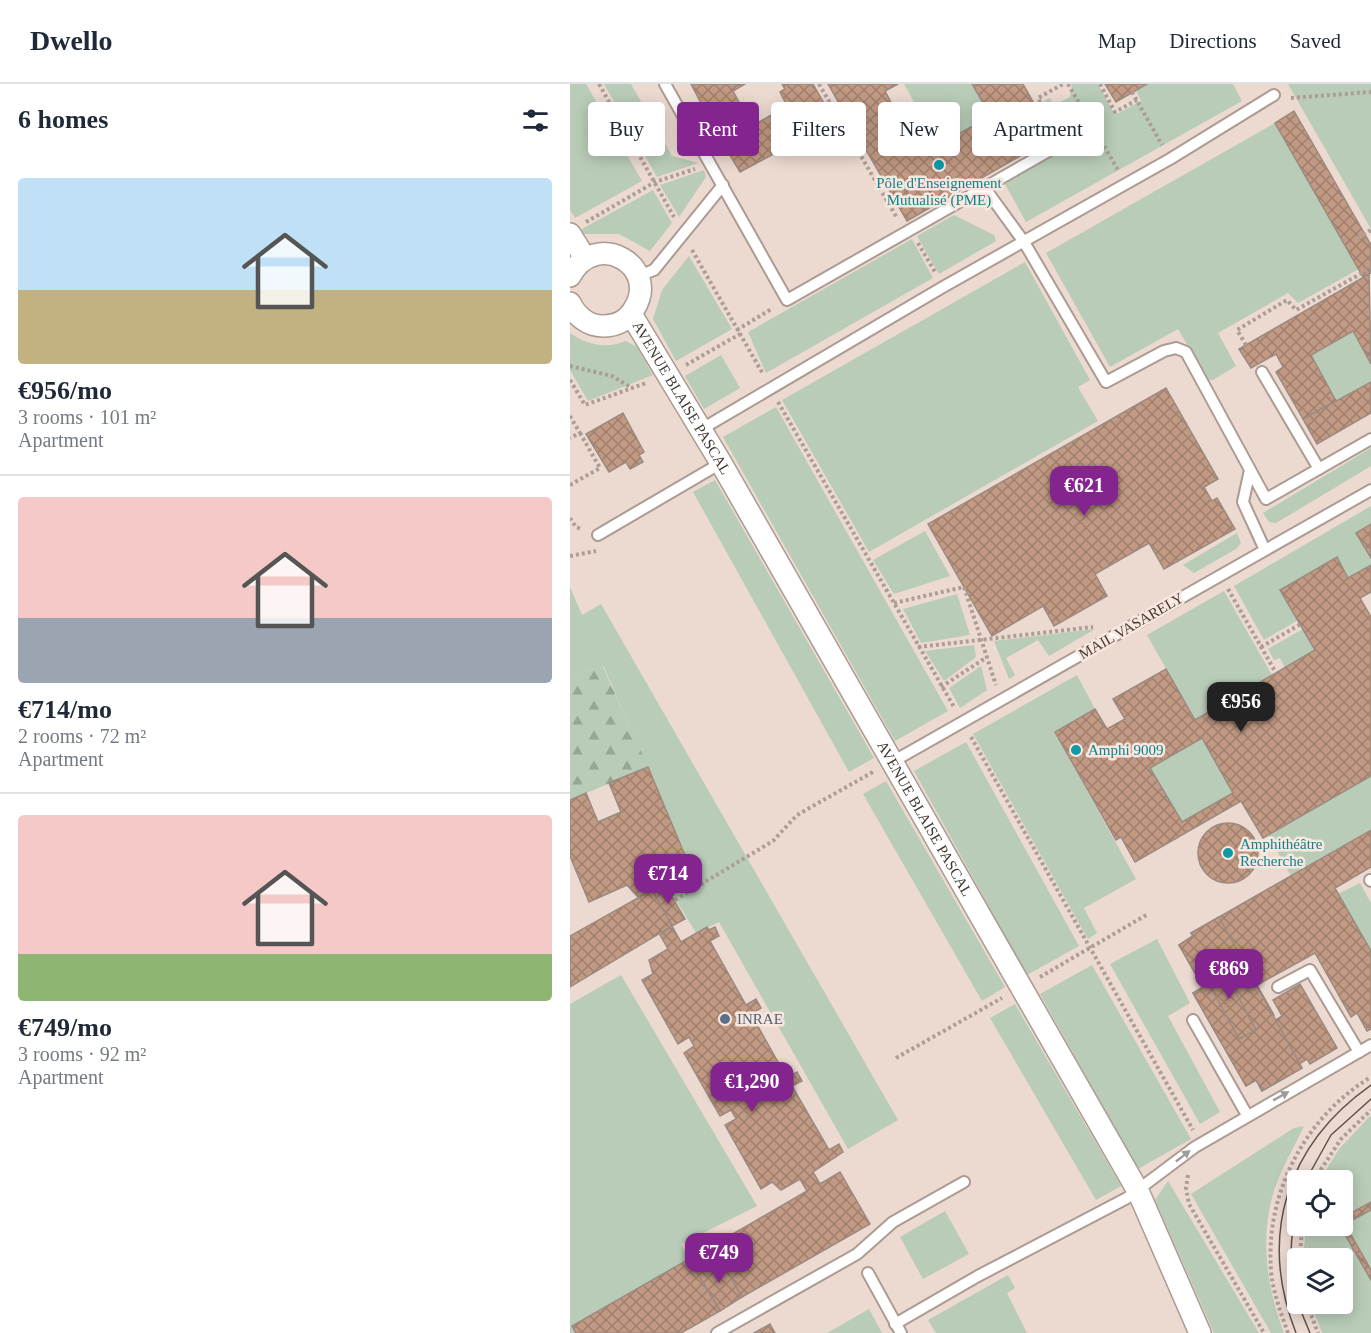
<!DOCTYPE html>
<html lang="en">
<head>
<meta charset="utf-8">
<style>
  body { margin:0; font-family:"Times New Roman",serif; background:#f6f6f7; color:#1f2937; height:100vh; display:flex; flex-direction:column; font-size:22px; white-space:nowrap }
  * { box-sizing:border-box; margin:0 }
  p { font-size:20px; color:#747a83 }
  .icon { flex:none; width:33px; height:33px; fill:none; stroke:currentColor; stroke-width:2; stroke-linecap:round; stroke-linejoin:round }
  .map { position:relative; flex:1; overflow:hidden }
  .sheet { display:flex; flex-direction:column; background:#fff; width:570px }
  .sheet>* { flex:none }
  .hud { position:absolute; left:18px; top:18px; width:570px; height:54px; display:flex; gap:12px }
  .controls { position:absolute; left:717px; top:1086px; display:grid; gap:12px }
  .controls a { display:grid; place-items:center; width:66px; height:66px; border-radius:6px; background:#fff; box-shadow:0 3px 15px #0003; font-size:30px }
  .price { position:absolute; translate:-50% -51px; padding:0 14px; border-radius:12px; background:#84248f; color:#fff; font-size:20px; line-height:39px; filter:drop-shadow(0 2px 3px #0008) }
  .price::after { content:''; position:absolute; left:50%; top:36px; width:18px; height:14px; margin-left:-9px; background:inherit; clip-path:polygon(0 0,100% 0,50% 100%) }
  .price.active { background:#222; color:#fff }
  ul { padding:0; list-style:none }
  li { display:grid; align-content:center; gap:12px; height:318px; padding:0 18px }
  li+li { border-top:2px solid #e0e1e3 }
  li span { display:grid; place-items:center; height:186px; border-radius:6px; color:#555 }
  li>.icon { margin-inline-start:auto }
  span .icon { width:108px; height:108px; fill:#fffc; stroke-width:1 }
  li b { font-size:26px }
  h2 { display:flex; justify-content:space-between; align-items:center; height:72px; padding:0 18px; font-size:26px }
  .chip { padding:0 21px; border-radius:6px; background:#fff; box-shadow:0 3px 15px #0003; font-size:21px; line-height:54px }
  .chip.active { background:#84248f; color:#fff }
  header { display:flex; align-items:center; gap:36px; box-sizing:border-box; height:84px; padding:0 30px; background:#fff; border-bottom:2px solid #e0e1e3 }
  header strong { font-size:28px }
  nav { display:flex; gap:33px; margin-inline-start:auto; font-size:21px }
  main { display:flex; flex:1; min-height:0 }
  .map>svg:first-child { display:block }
</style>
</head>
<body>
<header>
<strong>Dwello</strong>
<nav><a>Map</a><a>Directions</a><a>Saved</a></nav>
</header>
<main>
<section class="sheet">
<h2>6 homes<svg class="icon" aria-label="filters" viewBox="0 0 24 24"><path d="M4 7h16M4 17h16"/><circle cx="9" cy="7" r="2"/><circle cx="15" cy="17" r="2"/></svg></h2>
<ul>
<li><span style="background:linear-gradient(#bfe0f5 60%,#c2b280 0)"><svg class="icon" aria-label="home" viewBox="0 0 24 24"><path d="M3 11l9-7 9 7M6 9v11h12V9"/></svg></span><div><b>€956/mo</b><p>3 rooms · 101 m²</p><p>Apartment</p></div></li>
<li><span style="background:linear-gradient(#f6c9c9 65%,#9aa5b1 0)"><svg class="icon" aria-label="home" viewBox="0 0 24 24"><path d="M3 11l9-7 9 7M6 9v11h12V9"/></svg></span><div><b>€714/mo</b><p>2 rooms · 72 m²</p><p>Apartment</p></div></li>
<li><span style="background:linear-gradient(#f6c9c9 75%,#8fb573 0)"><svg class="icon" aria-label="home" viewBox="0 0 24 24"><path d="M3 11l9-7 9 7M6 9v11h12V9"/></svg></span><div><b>€749/mo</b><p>3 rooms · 92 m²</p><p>Apartment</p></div></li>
</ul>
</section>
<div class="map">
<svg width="801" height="1249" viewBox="0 0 801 1249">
  <defs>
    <pattern id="forest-firs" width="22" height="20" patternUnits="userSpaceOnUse" patternTransform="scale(1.5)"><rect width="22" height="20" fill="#b8ccb7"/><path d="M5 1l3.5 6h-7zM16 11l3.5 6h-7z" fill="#97a796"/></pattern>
    <pattern id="building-cross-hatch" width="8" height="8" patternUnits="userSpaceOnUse" patternTransform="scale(1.5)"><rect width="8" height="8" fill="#c29a84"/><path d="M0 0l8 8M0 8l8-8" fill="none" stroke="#9f7f6d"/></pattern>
  </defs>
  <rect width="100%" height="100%" fill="#ecdad1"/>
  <g fill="#b8ccb7">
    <polygon points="0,0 16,0 72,97 5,134 0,126"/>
    <polygon points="34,0 61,0 102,72 128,79 87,93"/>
    <polygon points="334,0 402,0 421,32 374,58 367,48 362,50"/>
    <polygon points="502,0 528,0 545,31 571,17 566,6 577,0 663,0 672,17 456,138 435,100 498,62 474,17 480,14 484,21 500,13"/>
    <polygon points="718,0 801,0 801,145"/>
    <polygon points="705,39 789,185 728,219 718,209 648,249 666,282 643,296 637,295 608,245 540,283 476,169"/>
    <polygon points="134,86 136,93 109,133 90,101"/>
    <polygon points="83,106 102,139 80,167 49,150 12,150 10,146"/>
    <polygon points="384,131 424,151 426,157 369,190 347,152"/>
    <polygon points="342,155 363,194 196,289 178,248"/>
    <polygon points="119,172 162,245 106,277 83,235 92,206"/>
    <polygon points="455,178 520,296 508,303 528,337 299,468 212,316"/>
    <polygon points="783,247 801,280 801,298 766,317 741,271"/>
    <path d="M0 249C17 261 36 265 56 257L67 263 83 291 18 317 0 286Z"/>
    <polygon points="151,271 170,304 134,325 115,292"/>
    <polygon points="206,323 378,627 325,657 153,353"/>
    <polygon points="801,364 801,382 706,439 699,438 693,429"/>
    <polygon points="145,396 304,674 279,688 123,408"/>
    <polygon points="801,422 801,440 786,449 801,474 801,481 778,494 766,473 711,505 728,536 694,556 664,502"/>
    <polygon points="355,447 380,492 324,510 303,476"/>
    <polygon points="667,449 671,459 666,465 624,489 613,481"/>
    <polygon points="0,503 12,531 31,520 328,1036 278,1065 149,838 126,849 89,788 117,776 34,583 0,591"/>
    <polygon points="654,507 702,591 625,636 577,551"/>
    <polygon points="387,510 400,551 351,559 333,525"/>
    <polygon points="525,545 479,572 468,556 436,574 445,591 439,595 424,557"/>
    <polygon points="733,545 745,566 715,584 710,574 704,576 698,565"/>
    <polygon points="404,561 406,573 374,597 355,567"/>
    <polygon points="411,582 417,606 390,624 379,604"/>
    <polygon points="507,591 525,625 485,649 566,795 514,824 527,849 518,855 403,650"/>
    <polygon points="632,654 663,709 612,738 580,684"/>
    <polygon points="396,658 509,862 457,891 344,687"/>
    <polygon points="801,692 801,745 721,792 698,751"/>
    <polygon points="316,697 435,903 412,917 293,710"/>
    <polygon points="790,799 801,819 801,867 768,810"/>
    <polygon points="587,855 620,919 598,932 650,1028 630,1040 540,880"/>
    <polygon points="522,881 621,1055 568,1085 470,910"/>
    <polygon points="51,891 187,1122 111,1160 119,1175 3,1242 6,1249 0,1249 0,920"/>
    <polygon points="445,920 551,1102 526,1116 420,934"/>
    <polygon points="801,1031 801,1249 752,1249 741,1220 772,1220 772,1174 733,1174 736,1142 772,1142 772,1096 750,1096 769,1065"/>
    <path d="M734 1042C725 1062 713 1081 706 1101 689 1148 696 1203 714 1249H701L621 1110 724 1044Z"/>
    <polygon points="598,1097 689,1249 644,1249 585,1116"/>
    <polygon points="375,1127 399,1170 353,1195 330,1153"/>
    <polygon points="438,1191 445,1204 437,1209 457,1249 366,1249 358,1236"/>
    <polygon points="299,1225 312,1249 257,1249"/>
  </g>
  <polygon fill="url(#forest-firs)" points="33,583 78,683 0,716 0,591"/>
  <g fill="url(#building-cross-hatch)" stroke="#9b8a81" stroke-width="1.5" fill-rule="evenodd">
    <polygon points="121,0 175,0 163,7 171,22 167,24 171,31 175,29 182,42 217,22 210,8 215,5 212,0 243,0 255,21 247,54 225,49 207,59 211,66 170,88 146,48 156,42 153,36 143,42"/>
    <polygon points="258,0 328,0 315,7 344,61 367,47 374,58 421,32 402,0 453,0 483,53 337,137"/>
    <polygon points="535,0 577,0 546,18"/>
    <polygon points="724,27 801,161 801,189 793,193 705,39"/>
    <polygon points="799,190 801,280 783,247 741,271 766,317 733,335 706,288 713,283 706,270 681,284 669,265"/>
    <polygon points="801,298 801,329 747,360 733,335"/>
    <polygon points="596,304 648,395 634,403 642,417 647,414 665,445 594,485 579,459 525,490 537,512 484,542 473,522 422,552 358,440"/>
    <polygon points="53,329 74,368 69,371 73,378 60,385 56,378 39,388 16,350"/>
    <polygon points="801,440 801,474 786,449"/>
    <path d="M767 473 778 494 801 481V508L790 514 801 533V692L693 754 671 717 565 778 551 753 546 756 485 648 525 625 537 645 555 635 543 615 596 585 625 636 745 566 710 506ZM632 654 663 709 612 738 580 684Z"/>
    <polygon points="78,683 117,776 78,792 82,806 68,813 57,801 19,818 0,772 0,716 16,709 28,738 51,728 39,699"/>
    <circle cx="658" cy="769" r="30"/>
    <polygon points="801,746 801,783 765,804 801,867 801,945 797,947 787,929 781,933 745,869 687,901 704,931 701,932 704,937 712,932 703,916 730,900 767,964 740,980 737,975 729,980 732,984 692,1007 686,996 676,1002 623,909 633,903 609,861 623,852 621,849"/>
    <polygon points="94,799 115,835 102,842 82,806"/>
    <polygon points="82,806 102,842 0,903 0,852"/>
    <polygon points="649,833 732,984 692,1007 686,996 676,1002 623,909 633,903 609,861 623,852 621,849"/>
    <polygon points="102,842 111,858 137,843 139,846 145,843 149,852 140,857 176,921 186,915 191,924 181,930 217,994 227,988 232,997 222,1002 259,1066 269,1060 273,1068 243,1088 250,1100 270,1088 300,1140 172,1213 142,1162 237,1107 230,1095 211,1106 202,1098 191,1105 155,1041 166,1035 161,1026 150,1032 114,969 124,962 119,953 108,960 72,896 83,890 79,876 98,865 90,851"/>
    <polygon points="649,877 686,946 669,955 632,887"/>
    <polygon points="801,1118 801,1126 775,1140 801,1186 801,1196 770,1142 772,1142 772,1134"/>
    <polygon points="149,1173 172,1213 150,1227 126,1187"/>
    <polygon points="119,1175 150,1227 111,1249 6,1249 2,1242"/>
    <polygon points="200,1240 205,1249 184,1249"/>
  </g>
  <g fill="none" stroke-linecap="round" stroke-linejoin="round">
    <g stroke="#ac9b92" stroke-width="14">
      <g id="service">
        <polyline points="95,0 217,216 491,60"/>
        <polyline points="414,103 454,158 536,298 594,267 606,264 616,268 696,415 801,355"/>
        <polyline points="68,192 84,186 153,101"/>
        <polyline points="692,288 749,385"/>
        <polyline points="130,346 373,203 600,75 704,11"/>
        <polyline points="680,386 673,418 695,466"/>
        <polyline points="28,451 151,379"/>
        <polyline points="322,678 801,406"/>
        <polyline points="800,796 801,797"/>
        <polyline points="708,903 740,886 789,968"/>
        <polyline points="623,936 677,1031"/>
        <polyline points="298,1189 331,1249"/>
        <polyline points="325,1240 408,1192 557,1114 625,1063 801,961"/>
        <polyline points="147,1249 287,1170 323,1138 394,1098"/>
      </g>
    </g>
    <g stroke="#ac9b92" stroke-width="24">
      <g id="minor">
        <polyline points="0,150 15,174"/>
        <path d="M0 192C26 144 91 182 64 225 58 236 46 242 33 242 18 242 6 232 0 219"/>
        <path id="s1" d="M61 230 151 379 568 1107 630 1249"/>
      </g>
    </g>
    <g stroke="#ac9e97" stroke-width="4" stroke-dasharray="3 3" stroke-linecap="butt">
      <polyline points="29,0 104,133"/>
      <polyline points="249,0 327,134"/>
      <polyline points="498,0 548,86"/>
      <polyline points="530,0 545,28 567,16"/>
      <polyline points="562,8 592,61"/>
      <polyline points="721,14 801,8"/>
      <polyline points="484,45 468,14 493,0"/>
      <polyline points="16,138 85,98 125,85"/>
      <polyline points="788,154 801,146"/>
      <polyline points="348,159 365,188"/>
      <polyline points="122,166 193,290"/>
      <polyline points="167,246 203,224"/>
      <polyline points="676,261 667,246 717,216 726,226 801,184"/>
      <polyline points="116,281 170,250"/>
      <polyline points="0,282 42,292 62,304"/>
      <polyline points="0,296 15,321 76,299"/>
      <polyline points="208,318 384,623"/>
      <polyline points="0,332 10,349 0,354"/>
      <polyline points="0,401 30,384 10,349"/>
      <polyline points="0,434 6,443 11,445"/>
      <polyline points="0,472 26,467"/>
      <polyline points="658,505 706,589"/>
      <polyline points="324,519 394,503 426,601"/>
      <polyline points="348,563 523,543"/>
      <polyline points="691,563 731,540"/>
      <polyline points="371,603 417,573"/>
      <polyline points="401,653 623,1046"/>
      <polyline points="105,816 203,757 227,731 303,688"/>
      <polyline points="470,893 578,830"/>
      <polyline points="326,974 432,914"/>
      <polyline points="618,1091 616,1104 619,1120 694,1249"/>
      <polyline points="744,1096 771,1055 801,1026"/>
      <polyline points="730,1174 732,1142"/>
      <polyline points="737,1220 748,1249"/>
      <path d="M718 1249C711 1229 703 1209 701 1187 695 1109 735 1033 801 993"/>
    </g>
    <use href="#service" stroke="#fff" stroke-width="10"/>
    <use href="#minor" stroke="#fff" stroke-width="21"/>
    <g stroke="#5c534e" stroke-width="1.5">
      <polyline points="736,1096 761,1051 801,1015"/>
      <path d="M728 1121C719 1153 719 1187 728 1219"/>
      <polyline points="728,1220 740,1249"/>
      <path d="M726 1249C688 1152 716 1061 801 1001"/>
    </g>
  </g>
  <defs><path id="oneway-solid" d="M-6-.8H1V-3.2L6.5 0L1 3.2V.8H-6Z" transform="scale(1.5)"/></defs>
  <g fill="#a09c9a">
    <use href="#oneway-solid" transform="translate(711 1012) rotate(-29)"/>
    <use href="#oneway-solid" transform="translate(613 1072) rotate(-38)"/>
  </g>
  <g fill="#0f9aa8" stroke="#f9e7de" stroke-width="2">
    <circle cx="369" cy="81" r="6"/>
    <circle cx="506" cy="666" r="6"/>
    <circle cx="658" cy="769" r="6"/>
  </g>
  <circle fill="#5c6f8a" stroke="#f9e7de" stroke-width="2" cx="155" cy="935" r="6"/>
  <g text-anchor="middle" stroke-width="5" stroke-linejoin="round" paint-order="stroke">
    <g font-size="15" fill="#0d838f" stroke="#f9e7de" text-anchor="start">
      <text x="369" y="104" text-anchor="middle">Pôle d'Enseignement<tspan x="369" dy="17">Mutualisé (PME)</tspan></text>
      <text x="518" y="671">Amphi 9009</text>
      <text x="670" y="765">Amphithéâtre<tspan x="670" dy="17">Recherche</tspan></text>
    </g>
    <g font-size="15" fill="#403935" stroke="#f9e7de">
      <text dy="5" stroke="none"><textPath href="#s1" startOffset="98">AVENUE BLAISE PASCAL</textPath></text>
      <text transform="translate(561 542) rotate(-30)" y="5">MAIL VASARELY</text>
      <text dy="5" stroke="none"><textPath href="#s1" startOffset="584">AVENUE BLAISE PASCAL</textPath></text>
    </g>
    <g font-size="15" fill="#4e5e75" stroke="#f9e7de" text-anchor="start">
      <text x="167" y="940">INRAE</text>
    </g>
  </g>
</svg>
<div class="controls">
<a><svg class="icon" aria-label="locate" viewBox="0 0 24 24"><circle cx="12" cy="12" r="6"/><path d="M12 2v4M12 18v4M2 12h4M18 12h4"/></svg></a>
<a><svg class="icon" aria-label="layers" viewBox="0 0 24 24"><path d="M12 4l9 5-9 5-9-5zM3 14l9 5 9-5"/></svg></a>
</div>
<b class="price" style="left:514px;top:433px">€621</b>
<b class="price active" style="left:671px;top:649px">€956</b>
<b class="price" style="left:98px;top:821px">€714</b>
<b class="price" style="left:659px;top:916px">€869</b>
<b class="price" style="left:182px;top:1029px">€1,290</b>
<b class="price" style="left:149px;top:1200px">€749</b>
<div class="hud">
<a class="chip">Buy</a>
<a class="chip active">Rent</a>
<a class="chip">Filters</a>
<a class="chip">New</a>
<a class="chip">Apartment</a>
</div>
</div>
</main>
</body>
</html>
